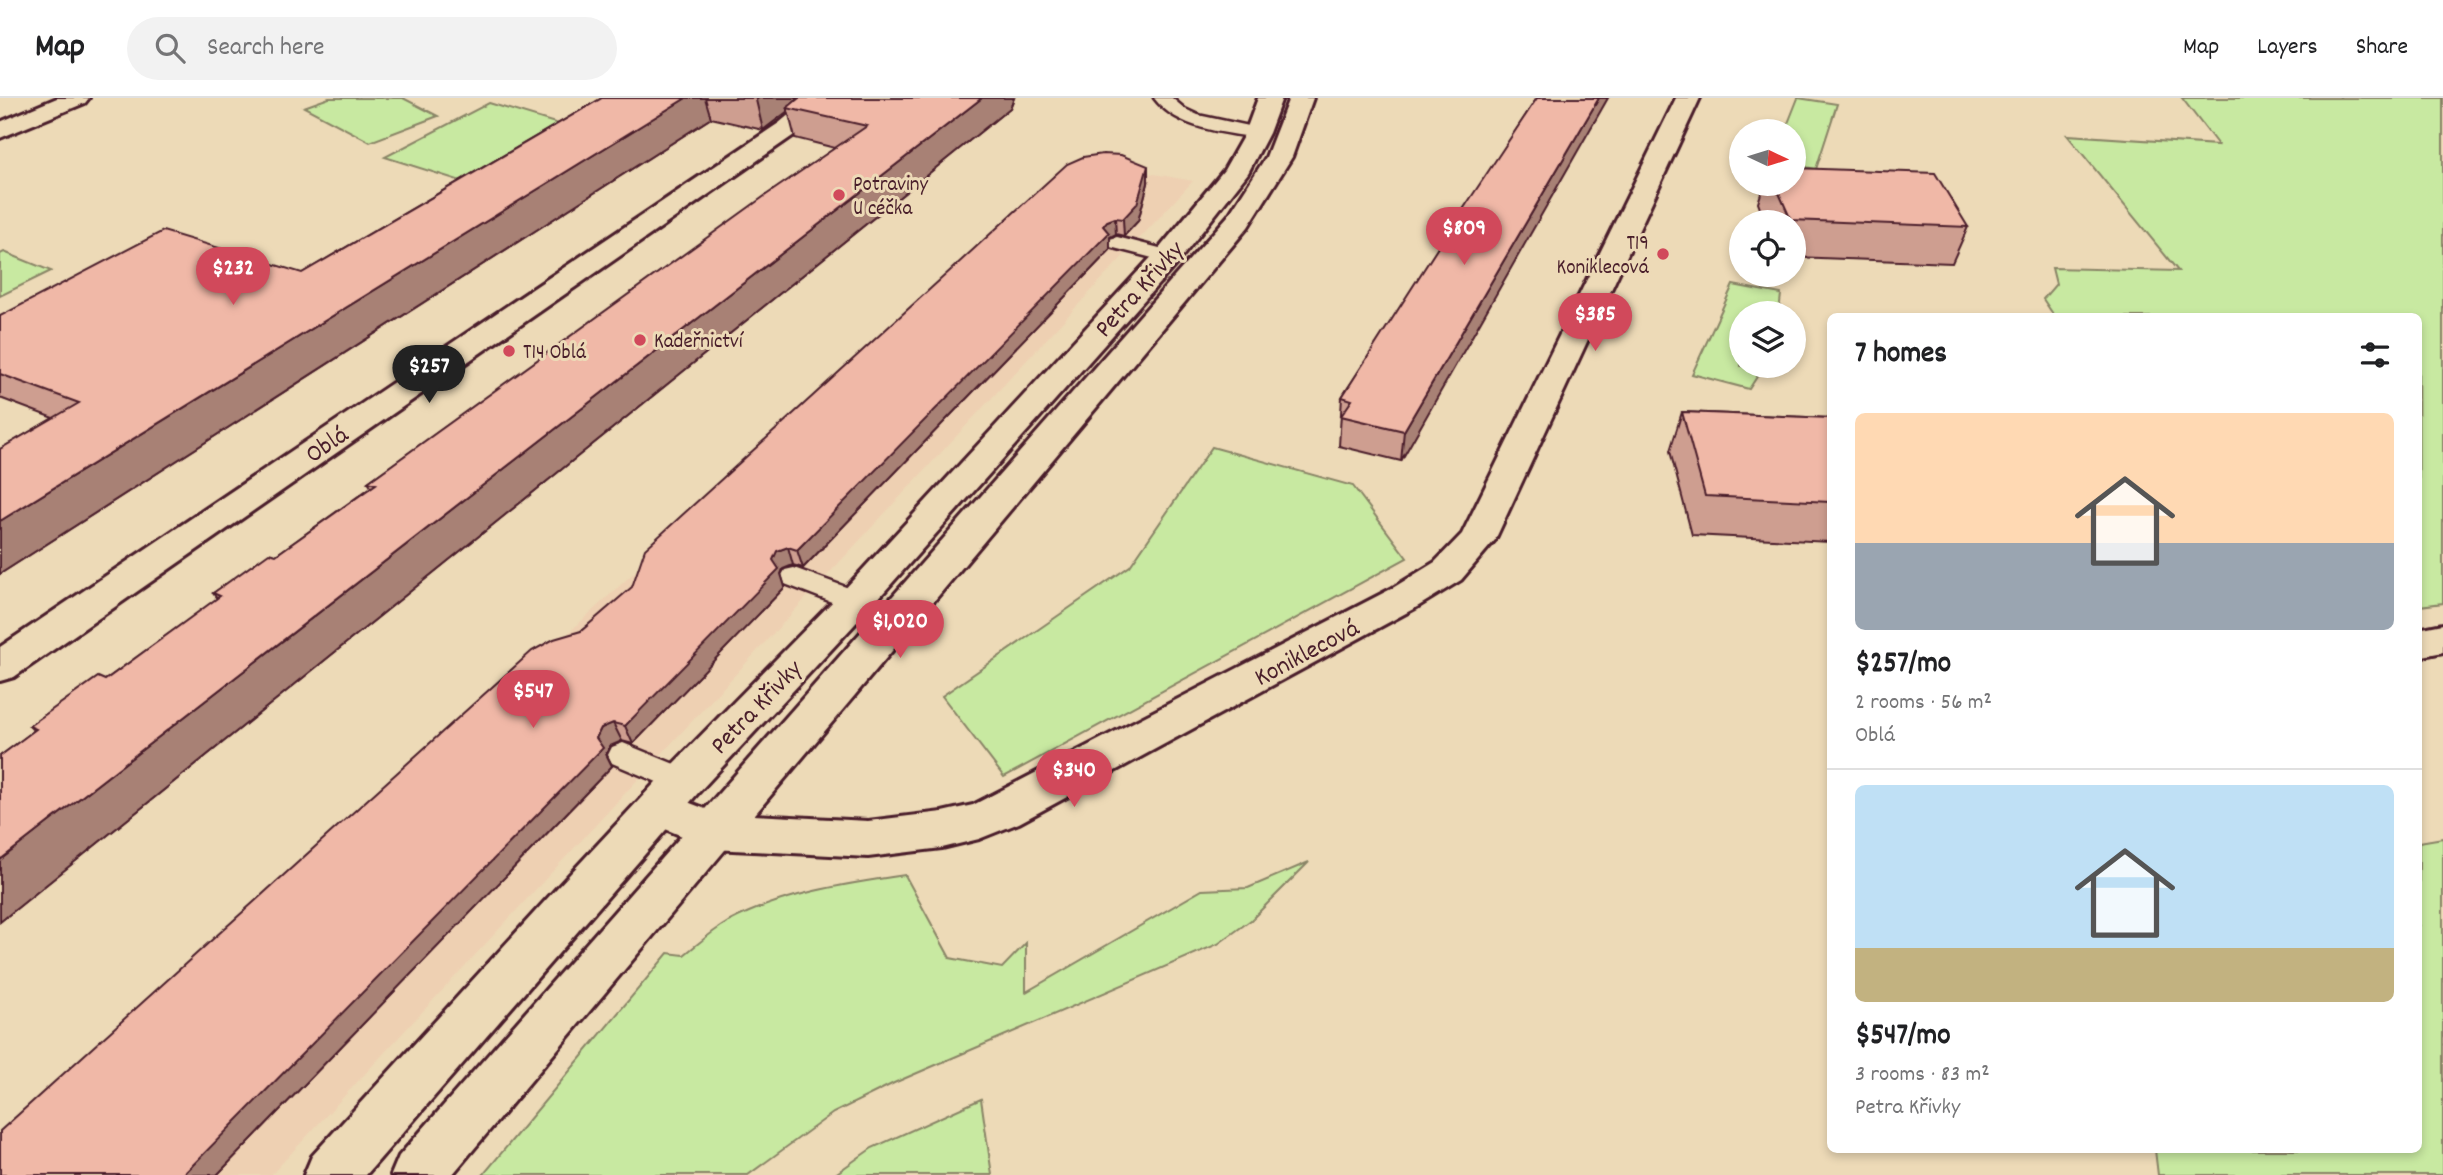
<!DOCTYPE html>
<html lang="en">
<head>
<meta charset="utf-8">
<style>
  body { margin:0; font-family:Dekko,sans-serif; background:#f2f2f2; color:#202124; height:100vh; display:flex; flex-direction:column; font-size:26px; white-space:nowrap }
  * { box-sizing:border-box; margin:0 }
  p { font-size:23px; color:#757577 }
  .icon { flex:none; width:38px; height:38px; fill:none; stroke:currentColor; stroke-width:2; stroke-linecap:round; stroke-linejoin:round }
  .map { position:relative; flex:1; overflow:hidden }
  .details { position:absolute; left:1827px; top:215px; width:595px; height:840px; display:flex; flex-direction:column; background:#fff; border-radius:10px; box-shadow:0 4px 10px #0003 }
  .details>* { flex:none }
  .needle { width:46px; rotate:94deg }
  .tools { position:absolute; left:1729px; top:21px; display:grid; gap:14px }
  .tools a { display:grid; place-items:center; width:77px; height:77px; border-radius:50%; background:#fff; box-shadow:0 4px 10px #0003; font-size:35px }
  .price { position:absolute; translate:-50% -60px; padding:0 16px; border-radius:24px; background:#d1495b; color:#fff; font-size:23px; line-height:46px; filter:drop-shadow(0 2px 4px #0008) }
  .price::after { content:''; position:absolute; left:50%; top:42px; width:21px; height:16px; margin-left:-10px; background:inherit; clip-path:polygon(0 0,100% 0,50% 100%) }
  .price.selected { background:#222; color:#fff }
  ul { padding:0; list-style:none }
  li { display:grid; align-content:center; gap:14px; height:371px; padding:0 28px }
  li+li { border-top:2px solid #e0e0e0 }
  li span { display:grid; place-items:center; height:217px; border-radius:10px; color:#555 }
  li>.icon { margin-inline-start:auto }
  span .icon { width:126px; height:126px; fill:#fffc; stroke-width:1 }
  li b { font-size:30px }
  h2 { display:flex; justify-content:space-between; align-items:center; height:84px; padding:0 28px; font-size:30px }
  header { display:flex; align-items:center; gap:42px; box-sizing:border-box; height:98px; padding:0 35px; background:#fff; border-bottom:2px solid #e0e0e0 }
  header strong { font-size:33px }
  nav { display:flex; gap:38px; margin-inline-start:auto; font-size:24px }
  .search { width:490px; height:63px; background:#f2f2f2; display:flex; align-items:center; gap:18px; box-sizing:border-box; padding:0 24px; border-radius:38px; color:#757577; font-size:26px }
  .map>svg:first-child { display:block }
</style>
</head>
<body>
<header>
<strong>Map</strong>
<div class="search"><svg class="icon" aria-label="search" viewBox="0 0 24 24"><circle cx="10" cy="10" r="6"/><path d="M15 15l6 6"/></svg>Search here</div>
<nav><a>Map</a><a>Layers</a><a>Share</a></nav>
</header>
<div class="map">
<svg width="2443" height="1077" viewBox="0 0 2443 1077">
  <rect width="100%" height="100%" fill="#eddab7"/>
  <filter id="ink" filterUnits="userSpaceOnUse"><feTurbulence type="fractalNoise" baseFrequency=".0143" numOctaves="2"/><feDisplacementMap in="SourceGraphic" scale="14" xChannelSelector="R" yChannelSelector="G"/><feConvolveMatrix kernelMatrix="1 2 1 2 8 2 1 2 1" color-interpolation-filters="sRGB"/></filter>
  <g filter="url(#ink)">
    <polygon fill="#eed0b2" points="1082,63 1193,83 271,1077 0,1077 0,1057"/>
    <g fill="#c8e9a1" stroke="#898466" stroke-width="2">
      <polygon points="329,0 403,0 438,18 370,44 304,9"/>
      <polygon points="1798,0 1837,6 1816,71 1794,67 1794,33 1785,33"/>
      <polygon points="2182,0 2443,0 2443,505 2419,508 2418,219 2055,219 2043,201 2056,186 2052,170 2178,173 2067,37 2218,47"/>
      <polygon points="489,5 562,27 464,84 385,59"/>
      <polygon points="4,154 51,173 0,198 0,156"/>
      <polygon points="1733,187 1781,196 1779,215 1741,215 1741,268 1764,268 1749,291 1692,276"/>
      <polygon points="1212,349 1353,388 1407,460 1004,679 942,598 1130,468"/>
      <polygon points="2443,740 2443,1077 2158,1077 2155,1052 2418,1052 2419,744"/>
      <path d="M1309 764 1251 822 1218 846 894 985 833 1015 748 1077H483L668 855 684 857C698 846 712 833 728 824 783 795 844 786 905 777L950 860 1002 870 1026 845V894L1202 792 1248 790Z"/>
      <polygon points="981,1001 992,1077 834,1077 872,1050"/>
    </g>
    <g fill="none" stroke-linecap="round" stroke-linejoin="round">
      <g stroke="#4a1f2b" stroke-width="5">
        <g id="lane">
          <path d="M1154 0H1172L1185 11 1198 17 1263 31 1266 35 1257 40C1222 34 1177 31 1154 0Z"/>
          <polygon points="1117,139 1175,154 1178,158 1175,162 1168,164 1110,149 1107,145 1110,141"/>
          <polygon points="794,470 865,496 869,503 865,510 855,513 785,486 781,479 785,472"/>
          <polygon points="623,645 694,674 698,683 694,692 683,695 612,665 608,657 612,649"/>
        </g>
      </g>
      <g stroke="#4a1f2b" stroke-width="6">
        <g id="street">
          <polygon points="57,0 89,0 85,5 0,40 0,24"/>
          <polygon points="809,0 836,0 797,35 14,579 0,583 0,549 779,25"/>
          <polygon points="1676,0 1700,0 1495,442 1461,482 1417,509 1019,725 979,741 942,750 868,759 713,751 644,722 637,710 644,698 659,693 716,715 868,723 942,714 973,707 1391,491 1435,464 1462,436"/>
          <polygon points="2443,526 2443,554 2418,559 2418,531"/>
        </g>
      </g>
      <g stroke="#4a1f2b" stroke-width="6">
        <g id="secondary">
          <polygon points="1258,0 1282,0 1269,35 1248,75 1178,164 868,512 698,695 366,1077 304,1077 312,1058 556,791 668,671 842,494 1158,152 1224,72 1245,35"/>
          <polygon points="1289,0 1313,0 1292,59 1248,129 452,1077 391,1077 399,1058 1228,118 1266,59"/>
        </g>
      </g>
      <use href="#lane" fill="#eddab7" fill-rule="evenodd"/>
      <use href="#street" fill="#eddab7" fill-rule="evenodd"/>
      <use href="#secondary" fill="#eddab7" fill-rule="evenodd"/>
    </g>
    <g fill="#ce9e90" stroke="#4a1f2b" stroke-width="2">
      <polygon points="602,0 1014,0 1010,10 0,824 0,658 34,633 29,628 105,582 217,501 213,495 276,457 371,389 368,384 835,50 795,40 788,13 763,32 711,20 0,476 0,351 53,320 0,300 0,218 302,175"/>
      <polygon points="1537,0 1401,363 1339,348 1342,299"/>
      <polygon points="1148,85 1138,123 1124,138 1116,136 1110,139 1110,152 803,470 793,467 783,471 781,476 785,489 633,646 622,643 610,648 606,656 612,668 217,1077 0,1077 581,533"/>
      <polygon points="1764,86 1794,86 1968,129 1952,165 1794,159 1794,124 1765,124 1758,105"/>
      <polygon points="1682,314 1830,320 1830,444 1692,437 1670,353"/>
    </g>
    <g fill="#a88175" stroke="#4a1f2b" stroke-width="2">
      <polygon points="686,0 705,0 711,20 0,476 0,423"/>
      <polygon points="759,0 805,0 787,10 788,13 763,32 756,2"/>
      <polygon points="982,0 1014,0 1010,10 0,824 0,762"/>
      <polygon points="1599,0 1608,0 1401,363 1404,333"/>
      <polygon points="1148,68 1148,85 1138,123 1124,138 1123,121"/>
      <polygon points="1115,120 1116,136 1110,139 1110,152 803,470 797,452 1103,128 1107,123"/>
      <polygon points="788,449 793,467 783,471 781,476 785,489 633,646 625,628 777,453"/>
      <polygon points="613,625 622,643 610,648 606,656 612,668 217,1077 183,1077 596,640 601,630"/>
    </g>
    <g fill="#f0b8a7" stroke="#4a1f2b" stroke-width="2">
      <polygon points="602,0 686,0 0,423 0,351 79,305 0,276 0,218 163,133 302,175"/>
      <polygon points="799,0 982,0 0,762 0,658 36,631 29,628 98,579 105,582 220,498 213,495 269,455 276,457 376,386 368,384 766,97 867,28 787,10"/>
      <polygon points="1537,0 1599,0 1404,333 1341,318 1352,302 1342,299 1442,143"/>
      <polygon points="1103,56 1121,57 1148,68 1137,106 1123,121 1115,120 1107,123 1103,128 1109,135 797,452 788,449 777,453 773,462 779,471 625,628 613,625 601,630 596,640 603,650 183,1077 0,1077 0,1033 532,553 554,541 581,533 632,489 645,451 1067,66 1083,59"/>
      <polygon points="1794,70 1935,75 1968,129 1791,122 1775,86 1794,86"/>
      <polygon points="1682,314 1830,320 1830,404 1705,398"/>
    </g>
  </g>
  <g fill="#d1495b" stroke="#eddab7" stroke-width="2.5">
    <circle cx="839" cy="97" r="7"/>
    <circle cx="1663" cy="156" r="7"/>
    <circle cx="640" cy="242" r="7"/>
    <circle cx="509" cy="253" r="7"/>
  </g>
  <g text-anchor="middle" stroke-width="6" stroke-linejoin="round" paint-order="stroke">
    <g font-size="21" fill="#4a1f2b" stroke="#eddab7" text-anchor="start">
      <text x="853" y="92">Potraviny<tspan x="853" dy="24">U céčka</tspan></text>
      <text x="1649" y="151" text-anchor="end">T19<tspan x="1649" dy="24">Koniklecová</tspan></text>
      <text x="654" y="249">Kadeřnictví</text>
      <text x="523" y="260">T14 Oblá</text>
    </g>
    <g font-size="26" fill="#4a1f2b" stroke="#eddab7">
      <text transform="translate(1138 190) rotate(-48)" y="9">Petra Křivky</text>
      <text transform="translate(326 345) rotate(-34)" y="9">Oblá</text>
      <text transform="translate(1306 553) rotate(-28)" y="9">Koniklecová</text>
      <text transform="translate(755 608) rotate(-46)" y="9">Petra Křivky</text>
    </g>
  </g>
</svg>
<div class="tools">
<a><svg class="needle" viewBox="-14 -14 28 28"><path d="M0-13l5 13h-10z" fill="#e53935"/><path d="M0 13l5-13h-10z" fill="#757577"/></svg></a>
<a><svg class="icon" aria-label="locate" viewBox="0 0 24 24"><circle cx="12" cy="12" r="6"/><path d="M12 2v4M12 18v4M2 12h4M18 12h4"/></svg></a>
<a><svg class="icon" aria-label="layers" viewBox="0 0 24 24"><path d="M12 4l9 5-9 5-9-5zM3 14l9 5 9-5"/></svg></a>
</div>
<b class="price" style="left:1464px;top:169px">$809</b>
<b class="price" style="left:233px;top:209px">$232</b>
<b class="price" style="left:1595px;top:255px">$385</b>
<b class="price selected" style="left:429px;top:307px">$257</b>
<b class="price" style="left:900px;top:562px">$1,020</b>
<b class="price" style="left:533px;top:632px">$547</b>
<b class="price" style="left:1074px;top:711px">$340</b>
<section class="details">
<h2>7 homes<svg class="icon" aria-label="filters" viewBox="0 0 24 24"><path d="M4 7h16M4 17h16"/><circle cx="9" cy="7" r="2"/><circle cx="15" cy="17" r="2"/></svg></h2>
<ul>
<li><span style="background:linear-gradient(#ffd9b3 60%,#9aa5b1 0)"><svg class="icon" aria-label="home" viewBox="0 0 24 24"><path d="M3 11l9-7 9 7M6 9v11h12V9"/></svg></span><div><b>$257/mo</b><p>2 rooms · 56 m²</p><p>Oblá</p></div></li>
<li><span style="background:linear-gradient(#bfe0f5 75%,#c2b280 0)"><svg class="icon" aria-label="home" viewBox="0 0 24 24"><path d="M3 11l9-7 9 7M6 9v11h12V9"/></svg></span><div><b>$547/mo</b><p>3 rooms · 83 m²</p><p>Petra Křivky</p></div></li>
</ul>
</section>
</div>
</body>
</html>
